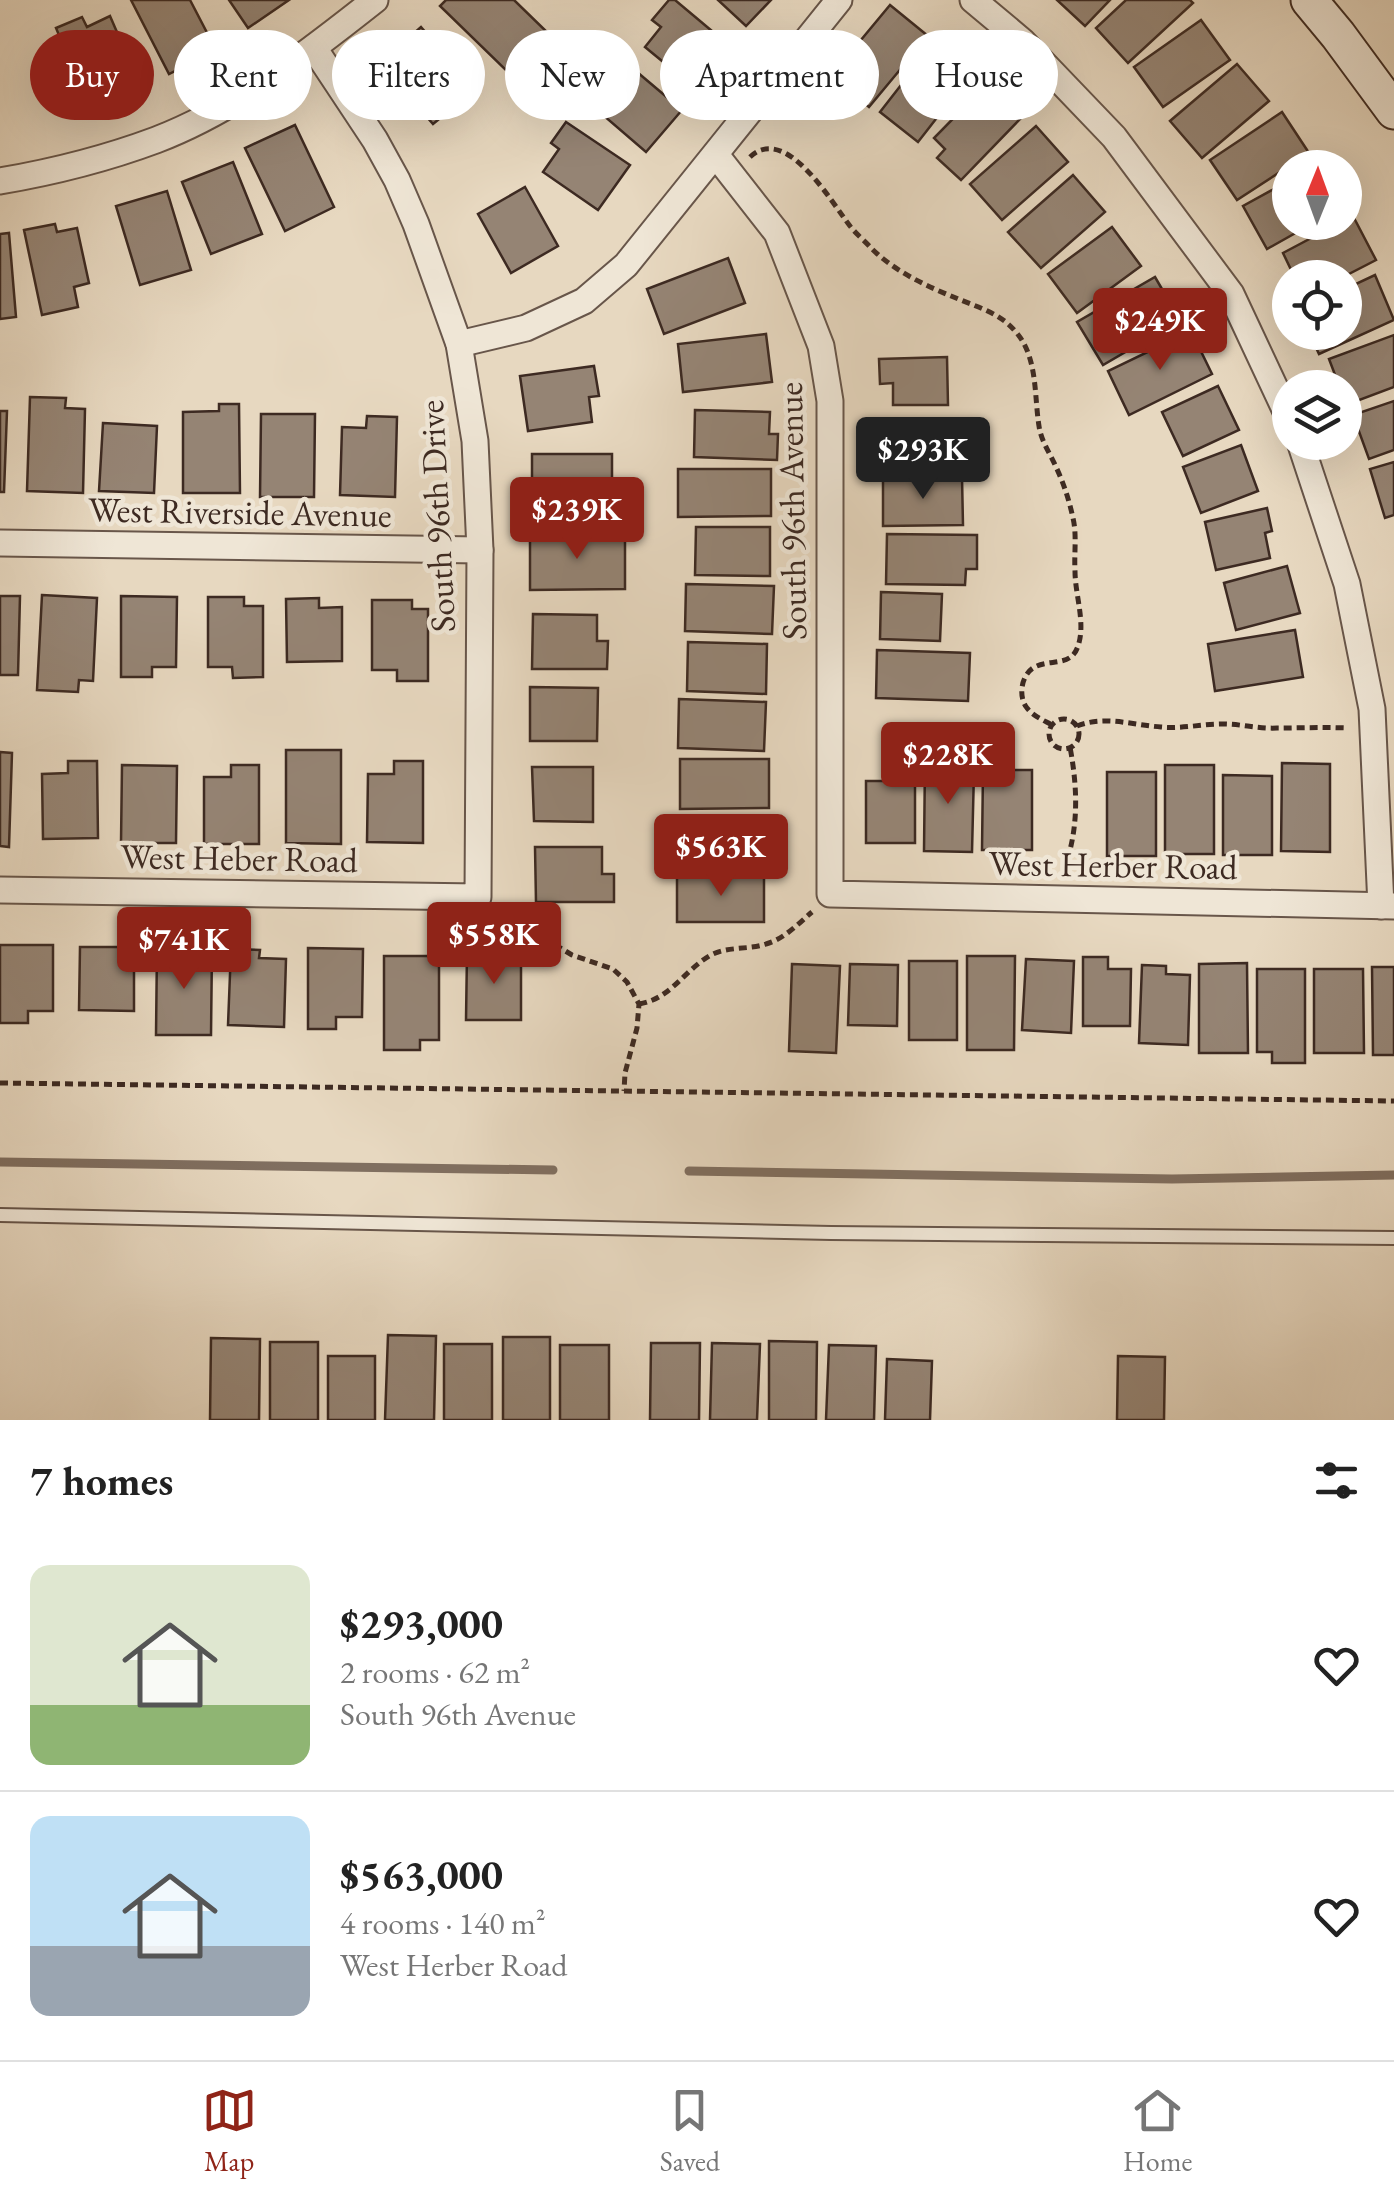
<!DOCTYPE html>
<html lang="en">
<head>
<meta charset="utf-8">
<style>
  body { margin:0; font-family:"EB Garamond",serif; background:#f6f6f6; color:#222; height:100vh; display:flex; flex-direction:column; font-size:38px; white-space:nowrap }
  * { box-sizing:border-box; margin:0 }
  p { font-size:32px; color:#767676 }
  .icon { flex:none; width:55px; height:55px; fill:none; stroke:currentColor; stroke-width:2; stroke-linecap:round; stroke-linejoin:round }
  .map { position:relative; height:1420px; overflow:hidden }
  .details { display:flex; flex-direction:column; background:#fff; flex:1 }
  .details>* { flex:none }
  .guide { position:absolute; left:30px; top:30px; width:1335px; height:90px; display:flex; gap:20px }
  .needle { width:65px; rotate:1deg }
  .buttons { position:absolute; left:1272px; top:150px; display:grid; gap:20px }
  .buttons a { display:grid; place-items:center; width:90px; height:90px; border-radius:50%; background:#fff; box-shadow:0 10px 40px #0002; font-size:50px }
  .price { position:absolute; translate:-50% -85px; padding:0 22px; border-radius:10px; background:#8f2418; color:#fff; font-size:32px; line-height:65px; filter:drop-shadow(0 2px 5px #0008) }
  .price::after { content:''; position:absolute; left:50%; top:60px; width:30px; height:22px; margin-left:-15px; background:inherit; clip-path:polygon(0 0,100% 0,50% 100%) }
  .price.selected { background:#222; color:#fff }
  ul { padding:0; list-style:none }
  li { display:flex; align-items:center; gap:30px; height:250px; padding:0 30px }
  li+li { border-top:2px solid #e0e0e0 }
  li span { display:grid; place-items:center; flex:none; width:280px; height:200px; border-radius:20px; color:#555 }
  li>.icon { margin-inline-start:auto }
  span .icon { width:120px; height:120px; fill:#fffc; stroke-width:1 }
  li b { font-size:42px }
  h2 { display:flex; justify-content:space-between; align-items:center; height:120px; padding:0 30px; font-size:42px }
  .pill { padding:0 35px; border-radius:45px; background:#fff; box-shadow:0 10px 40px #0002; font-size:35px; line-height:90px }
  .pill.selected { background:#8f2418; color:#fff }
  .dock { display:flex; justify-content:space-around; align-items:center; height:140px; border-top:2px solid #e0e0e0; background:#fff; font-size:28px; color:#767676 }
  .dock a { display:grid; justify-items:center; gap:5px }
  .dock .selected { color:#8f2418 }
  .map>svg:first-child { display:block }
</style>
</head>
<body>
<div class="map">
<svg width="1394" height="1420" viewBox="0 0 1394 1420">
  <rect width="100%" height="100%" fill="#e7d8c0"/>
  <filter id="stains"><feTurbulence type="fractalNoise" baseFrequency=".002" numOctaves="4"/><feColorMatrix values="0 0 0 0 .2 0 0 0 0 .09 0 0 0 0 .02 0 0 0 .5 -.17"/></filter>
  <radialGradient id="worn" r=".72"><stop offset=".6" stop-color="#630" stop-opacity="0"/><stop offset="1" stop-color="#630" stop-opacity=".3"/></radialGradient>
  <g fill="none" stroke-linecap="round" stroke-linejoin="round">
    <g stroke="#806f60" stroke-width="9">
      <polyline points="0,1162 553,1170"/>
      <polyline points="689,1171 1172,1179 1394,1175"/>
    </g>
  </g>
  <g fill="#958474" stroke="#3d2a22" stroke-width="2.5">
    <polygon points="131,0 190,0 216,50 169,74"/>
    <polygon points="229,0 289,0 248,28"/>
    <polygon points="446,0 514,0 549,34 510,74 440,6"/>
    <polygon points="669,0 675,0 731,47 696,89 645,47 661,27 652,20"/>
    <polygon points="718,0 771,0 746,26"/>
    <polygon points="1057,0 1110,0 1085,26"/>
    <polygon points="1126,0 1190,0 1193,3 1128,63 1096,28"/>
    <polygon points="890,5 928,36 869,107 831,76"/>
    <polygon points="110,16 139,83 88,104 56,28 82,17 87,27"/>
    <polygon points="1201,20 1230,60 1163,107 1134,67"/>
    <polygon points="421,27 466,79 447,96 455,106 433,124 387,71 404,57 397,48"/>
    <polygon points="933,44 971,74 918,142 880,112"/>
    <polygon points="611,50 682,110 646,152 575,91"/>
    <polygon points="1237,64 1269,101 1202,158 1170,121"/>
    <polygon points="987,84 1021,118 961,180 937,158 945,149 934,138"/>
    <polygon points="1282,112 1309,153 1237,200 1210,160"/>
    <polygon points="566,122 630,165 598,210 543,172 559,149 551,143"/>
    <polygon points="295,125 334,207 285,231 245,148"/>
    <polygon points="1036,126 1068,162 1002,220 970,184"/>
    <polygon points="233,162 262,234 211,254 182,182"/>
    <polygon points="1073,175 1105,212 1041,268 1008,232"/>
    <polygon points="1290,180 1290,222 1315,222 1267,249 1243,206"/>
    <polygon points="525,187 558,246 511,273 478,214"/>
    <polygon points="167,191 191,270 140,285 116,206"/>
    <polygon points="1353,216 1376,260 1341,278 1295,278 1283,253"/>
    <polygon points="55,224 57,232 77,228 89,283 74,287 78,307 42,315 24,230"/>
    <polygon points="1112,227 1141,266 1077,313 1048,274"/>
    <polygon points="9,233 16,317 0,319 0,234"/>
    <polygon points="728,258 745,303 664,334 647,289"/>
    <polygon points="1375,275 1394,320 1319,354 1309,332 1345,332 1345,289"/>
    <polygon points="1155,277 1180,320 1103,365 1077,322"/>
    <polygon points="1191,331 1212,374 1129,415 1108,371"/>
    <polygon points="766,334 772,382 683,392 678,344"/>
    <polygon points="1394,335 1394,387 1346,405 1345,388 1340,388 1329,359"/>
    <polygon points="947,357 948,405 893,405 893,383 880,384 879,359"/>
    <polygon points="594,366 599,396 589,397 592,422 528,431 520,376"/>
    <polygon points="1218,386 1239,430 1183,456 1162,412"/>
    <polygon points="30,397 66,398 65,408 85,409 83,493 27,491"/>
    <polygon points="1394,401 1394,450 1369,459 1353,415"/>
    <polygon points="219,404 239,404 240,493 183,493 183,412 219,411"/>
    <polygon points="695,410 770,412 769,434 778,434 777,460 694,457"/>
    <polygon points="0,411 7,411 4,492 0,492"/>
    <polygon points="261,414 315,414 314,497 260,497"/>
    <polygon points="367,416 397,417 395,497 340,495 342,427 366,428"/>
    <polygon points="880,419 969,419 968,468 880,467"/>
    <polygon points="103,423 157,426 154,493 99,491"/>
    <polygon points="1241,445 1258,491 1201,513 1183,467"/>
    <polygon points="532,454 612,454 612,483 603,483 603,509 532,509"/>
    <polygon points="1394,462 1394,515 1385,518 1370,469"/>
    <polygon points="678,469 771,469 771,516 678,517"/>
    <polygon points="962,477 963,525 883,526 883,478"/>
    <polygon points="1267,508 1272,531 1265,533 1270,558 1216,570 1205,522"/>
    <polygon points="696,527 770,527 770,576 695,575"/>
    <polygon points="887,534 977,535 977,569 966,569 965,585 886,584"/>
    <polygon points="530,535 625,535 625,589 530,590"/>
    <polygon points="1287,566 1300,613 1236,630 1224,583"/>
    <polygon points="686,584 774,586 772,634 685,631"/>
    <polygon points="881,592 942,594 940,641 880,639"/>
    <polygon points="42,595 97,598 93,681 79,680 78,692 37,690"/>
    <polygon points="0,596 20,596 18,675 0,675"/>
    <polygon points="121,596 177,597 176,667 152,667 152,677 121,677"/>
    <polygon points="208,597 244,597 244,606 263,606 263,677 233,678 232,667 208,667"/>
    <polygon points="319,598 319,608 342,607 342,661 287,662 286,599"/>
    <polygon points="372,600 412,600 412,609 428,609 428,681 397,681 397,670 372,670"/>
    <polygon points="533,614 597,615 597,641 608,641 607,669 532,669"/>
    <polygon points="1295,630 1303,677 1215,691 1208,644"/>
    <polygon points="688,642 767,644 766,694 687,691"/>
    <polygon points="877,650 970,653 968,701 876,698"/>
    <polygon points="530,687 598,688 597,741 530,741"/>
    <polygon points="679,699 766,702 764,751 678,748"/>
    <polygon points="286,750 341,750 341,844 286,843"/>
    <polygon points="0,752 12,753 9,847 0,846"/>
    <polygon points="680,759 769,759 769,808 680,809"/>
    <polygon points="925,760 959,760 959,770 974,771 972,852 924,851"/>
    <polygon points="68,761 97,761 98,838 43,839 42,774 68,773"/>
    <polygon points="394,761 423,761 423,843 367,842 368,774 394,774"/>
    <polygon points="1282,763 1330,764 1330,852 1281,851"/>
    <polygon points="122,765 177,766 176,843 121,843"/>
    <polygon points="231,765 259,765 259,844 204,844 204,777 231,777"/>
    <rect x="1165" y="765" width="49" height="89"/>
    <polygon points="532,767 593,767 593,822 534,821"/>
    <polygon points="983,770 1032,770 1032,850 982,850"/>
    <rect x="1107" y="772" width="49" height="84"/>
    <polygon points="1223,775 1272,776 1272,855 1223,855"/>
    <rect x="866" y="781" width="49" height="62"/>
    <polygon points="676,816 752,817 752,841 766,841 766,865 675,865"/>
    <polygon points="535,847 602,847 602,874 614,874 614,902 536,902"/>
    <polygon points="764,876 764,922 677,922 677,877"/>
    <polygon points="0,945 53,945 53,1011 28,1011 28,1023 0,1023"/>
    <polygon points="80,947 134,947 134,1011 79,1010"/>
    <polygon points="157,948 212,949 211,1035 156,1035"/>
    <polygon points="308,948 363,949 362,1017 336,1017 336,1029 308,1029"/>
    <polygon points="231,949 260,950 259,958 286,959 284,1027 228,1025"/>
    <polygon points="467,953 521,953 521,1020 466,1020"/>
    <polygon points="384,956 439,956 439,1040 420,1040 420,1050 384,1050"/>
    <polygon points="967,956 1015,956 1014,1050 967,1050"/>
    <polygon points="1083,957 1108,957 1108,969 1131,969 1130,1026 1083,1026"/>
    <polygon points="1026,959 1074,961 1071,1033 1022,1030"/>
    <rect x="909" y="961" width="48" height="79"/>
    <polygon points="1247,963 1248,1053 1199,1053 1199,964"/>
    <polygon points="792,964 840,966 836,1053 789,1051"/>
    <polygon points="850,964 898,965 897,1026 848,1025"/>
    <polygon points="1142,965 1166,966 1166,974 1190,975 1188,1045 1139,1043"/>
    <polygon points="1372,967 1394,967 1394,1055 1373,1055"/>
    <polygon points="1257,969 1305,969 1305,1063 1272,1063 1272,1052 1257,1052"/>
    <polygon points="1314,969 1363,969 1364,1053 1314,1053"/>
    <polygon points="388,1335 436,1336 434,1420 385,1420"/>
    <rect x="503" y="1337" width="47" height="83"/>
    <polygon points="211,1338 260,1339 259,1420 210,1420"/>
    <polygon points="769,1341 817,1342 816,1420 769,1420"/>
    <rect x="270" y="1342" width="48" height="78"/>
    <polygon points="651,1343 700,1343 699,1420 650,1420"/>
    <polygon points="712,1343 760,1344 757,1420 710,1420"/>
    <rect x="444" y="1344" width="48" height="76"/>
    <rect x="560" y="1345" width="49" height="75"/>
    <polygon points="829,1345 876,1346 874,1420 826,1420"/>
    <rect x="328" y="1356" width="47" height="64"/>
    <polygon points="1118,1356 1165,1357 1164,1420 1117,1420"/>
    <polygon points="887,1359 932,1361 930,1420 885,1420"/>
  </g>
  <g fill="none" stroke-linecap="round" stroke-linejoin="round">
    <g stroke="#68564a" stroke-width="16">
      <polyline id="lane" points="0,1215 831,1233 1394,1238"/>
    </g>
    <g stroke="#68564a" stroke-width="29">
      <g id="street">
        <polyline points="973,0 1022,41 1114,137 1231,294 1290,420"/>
        <polyline points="716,155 777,233 821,346 830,401 830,894 1394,906"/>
        <path d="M0 181C53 172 105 159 156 140 237 109 308 53 375 0"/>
        <polyline points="459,344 526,328 584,301 626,265 839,0"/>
        <polyline points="1300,442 1347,584 1372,709 1381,906"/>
        <polyline points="0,543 480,550"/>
        <polyline points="0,890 478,897 480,550 475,441 459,344 416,224 397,180 375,140 314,48"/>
      </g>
    </g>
    <g stroke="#3d2a22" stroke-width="39">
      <polyline id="secondary" points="1309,0 1338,35 1394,111"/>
    </g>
    <g stroke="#3d2a22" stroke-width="5" stroke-dasharray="8 5" stroke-linecap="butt">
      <path d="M750 157C786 123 832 203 850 226 856 234 865 241 871 248 894 271 926 286 956 298 977 307 1000 313 1015 331 1038 356 1034 395 1039 426 1041 441 1050 453 1056 467 1064 484 1069 500 1073 518 1077 535 1074 553 1075 571 1075 595 1086 623 1078 646 1071 668 1049 658 1033 668 1021 676 1018 697 1027 708 1033 716 1043 720 1052 725"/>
      <circle cx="1064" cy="734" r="15"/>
      <path d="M1077 726C1105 715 1132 725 1161 727 1181 729 1202 724 1223 724 1241 724 1259 729 1277 728 1300 728 1323 727 1347 728"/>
      <path d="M1063 872C1079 831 1078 790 1070 747"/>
      <polyline points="499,911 572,955 613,969 627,982 639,1004 637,1028 625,1073 624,1091"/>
      <path d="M639 1004C671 999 684 970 711 955 729 946 748 950 766 944 784 939 798 924 812 912"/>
      <polyline points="0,1083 1394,1101"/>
    </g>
    <use href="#lane" stroke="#efe6d6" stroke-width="12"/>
    <use href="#street" stroke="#efe6d6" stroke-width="25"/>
    <use href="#secondary" stroke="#efe6d6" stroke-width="35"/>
  </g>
  <g text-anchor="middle" stroke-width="9" stroke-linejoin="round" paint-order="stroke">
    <g font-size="35" fill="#3d2a22" stroke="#efe6d6">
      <text transform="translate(792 511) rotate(-91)" y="12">South 96th Avenue</text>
      <text transform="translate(240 512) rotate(1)" y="12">West Riverside Avenue</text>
      <text transform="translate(437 516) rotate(-93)" y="12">South 96th Drive</text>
      <text transform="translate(239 858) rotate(1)" y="12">West Heber Road</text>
      <text transform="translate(1113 865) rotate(1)" y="12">West Herber Road</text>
    </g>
  </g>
  <rect width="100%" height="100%" filter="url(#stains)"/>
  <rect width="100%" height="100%" fill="url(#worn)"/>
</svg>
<div class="buttons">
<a><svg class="needle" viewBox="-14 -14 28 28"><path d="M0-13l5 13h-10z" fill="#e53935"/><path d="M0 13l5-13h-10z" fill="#767676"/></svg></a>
<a><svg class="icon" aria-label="locate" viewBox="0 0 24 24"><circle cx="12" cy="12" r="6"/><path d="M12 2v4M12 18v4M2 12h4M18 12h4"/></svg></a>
<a><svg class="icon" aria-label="layers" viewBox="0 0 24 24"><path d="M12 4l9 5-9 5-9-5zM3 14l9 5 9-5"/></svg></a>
</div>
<b class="price" style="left:1160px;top:373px">$249K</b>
<b class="price selected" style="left:923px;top:502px">$293K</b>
<b class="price" style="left:577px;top:562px">$239K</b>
<b class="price" style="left:948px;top:807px">$228K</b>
<b class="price" style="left:721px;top:899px">$563K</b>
<b class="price" style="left:494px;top:987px">$558K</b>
<b class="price" style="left:184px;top:992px">$741K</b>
<div class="guide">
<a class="pill selected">Buy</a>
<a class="pill">Rent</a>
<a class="pill">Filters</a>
<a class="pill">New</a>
<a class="pill">Apartment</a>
<a class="pill">House</a>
</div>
</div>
<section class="details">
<h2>7 homes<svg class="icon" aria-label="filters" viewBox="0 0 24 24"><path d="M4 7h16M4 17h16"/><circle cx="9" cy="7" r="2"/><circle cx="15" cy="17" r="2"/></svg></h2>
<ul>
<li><span style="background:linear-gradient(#dfe7d0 70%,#8fb573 0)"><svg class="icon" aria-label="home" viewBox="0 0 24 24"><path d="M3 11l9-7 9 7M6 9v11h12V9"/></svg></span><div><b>$293,000</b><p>2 rooms · 62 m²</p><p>South 96th Avenue</p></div><svg class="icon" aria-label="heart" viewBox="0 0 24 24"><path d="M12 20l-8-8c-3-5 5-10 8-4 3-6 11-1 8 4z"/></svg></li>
<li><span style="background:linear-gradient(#bfe0f5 65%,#9aa5b1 0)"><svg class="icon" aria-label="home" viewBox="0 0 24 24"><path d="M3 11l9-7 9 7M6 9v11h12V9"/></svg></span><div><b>$563,000</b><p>4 rooms · 140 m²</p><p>West Herber Road</p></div><svg class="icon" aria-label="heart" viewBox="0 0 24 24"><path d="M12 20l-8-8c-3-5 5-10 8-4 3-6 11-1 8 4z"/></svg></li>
</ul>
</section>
<nav class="dock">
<a class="selected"><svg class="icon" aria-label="map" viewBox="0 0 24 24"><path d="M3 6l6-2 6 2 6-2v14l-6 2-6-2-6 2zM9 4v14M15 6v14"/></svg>Map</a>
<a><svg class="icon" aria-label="saved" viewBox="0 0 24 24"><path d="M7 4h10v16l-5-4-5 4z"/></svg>Saved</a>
<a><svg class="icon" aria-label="home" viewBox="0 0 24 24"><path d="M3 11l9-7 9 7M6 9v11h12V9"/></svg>Home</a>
</nav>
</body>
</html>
